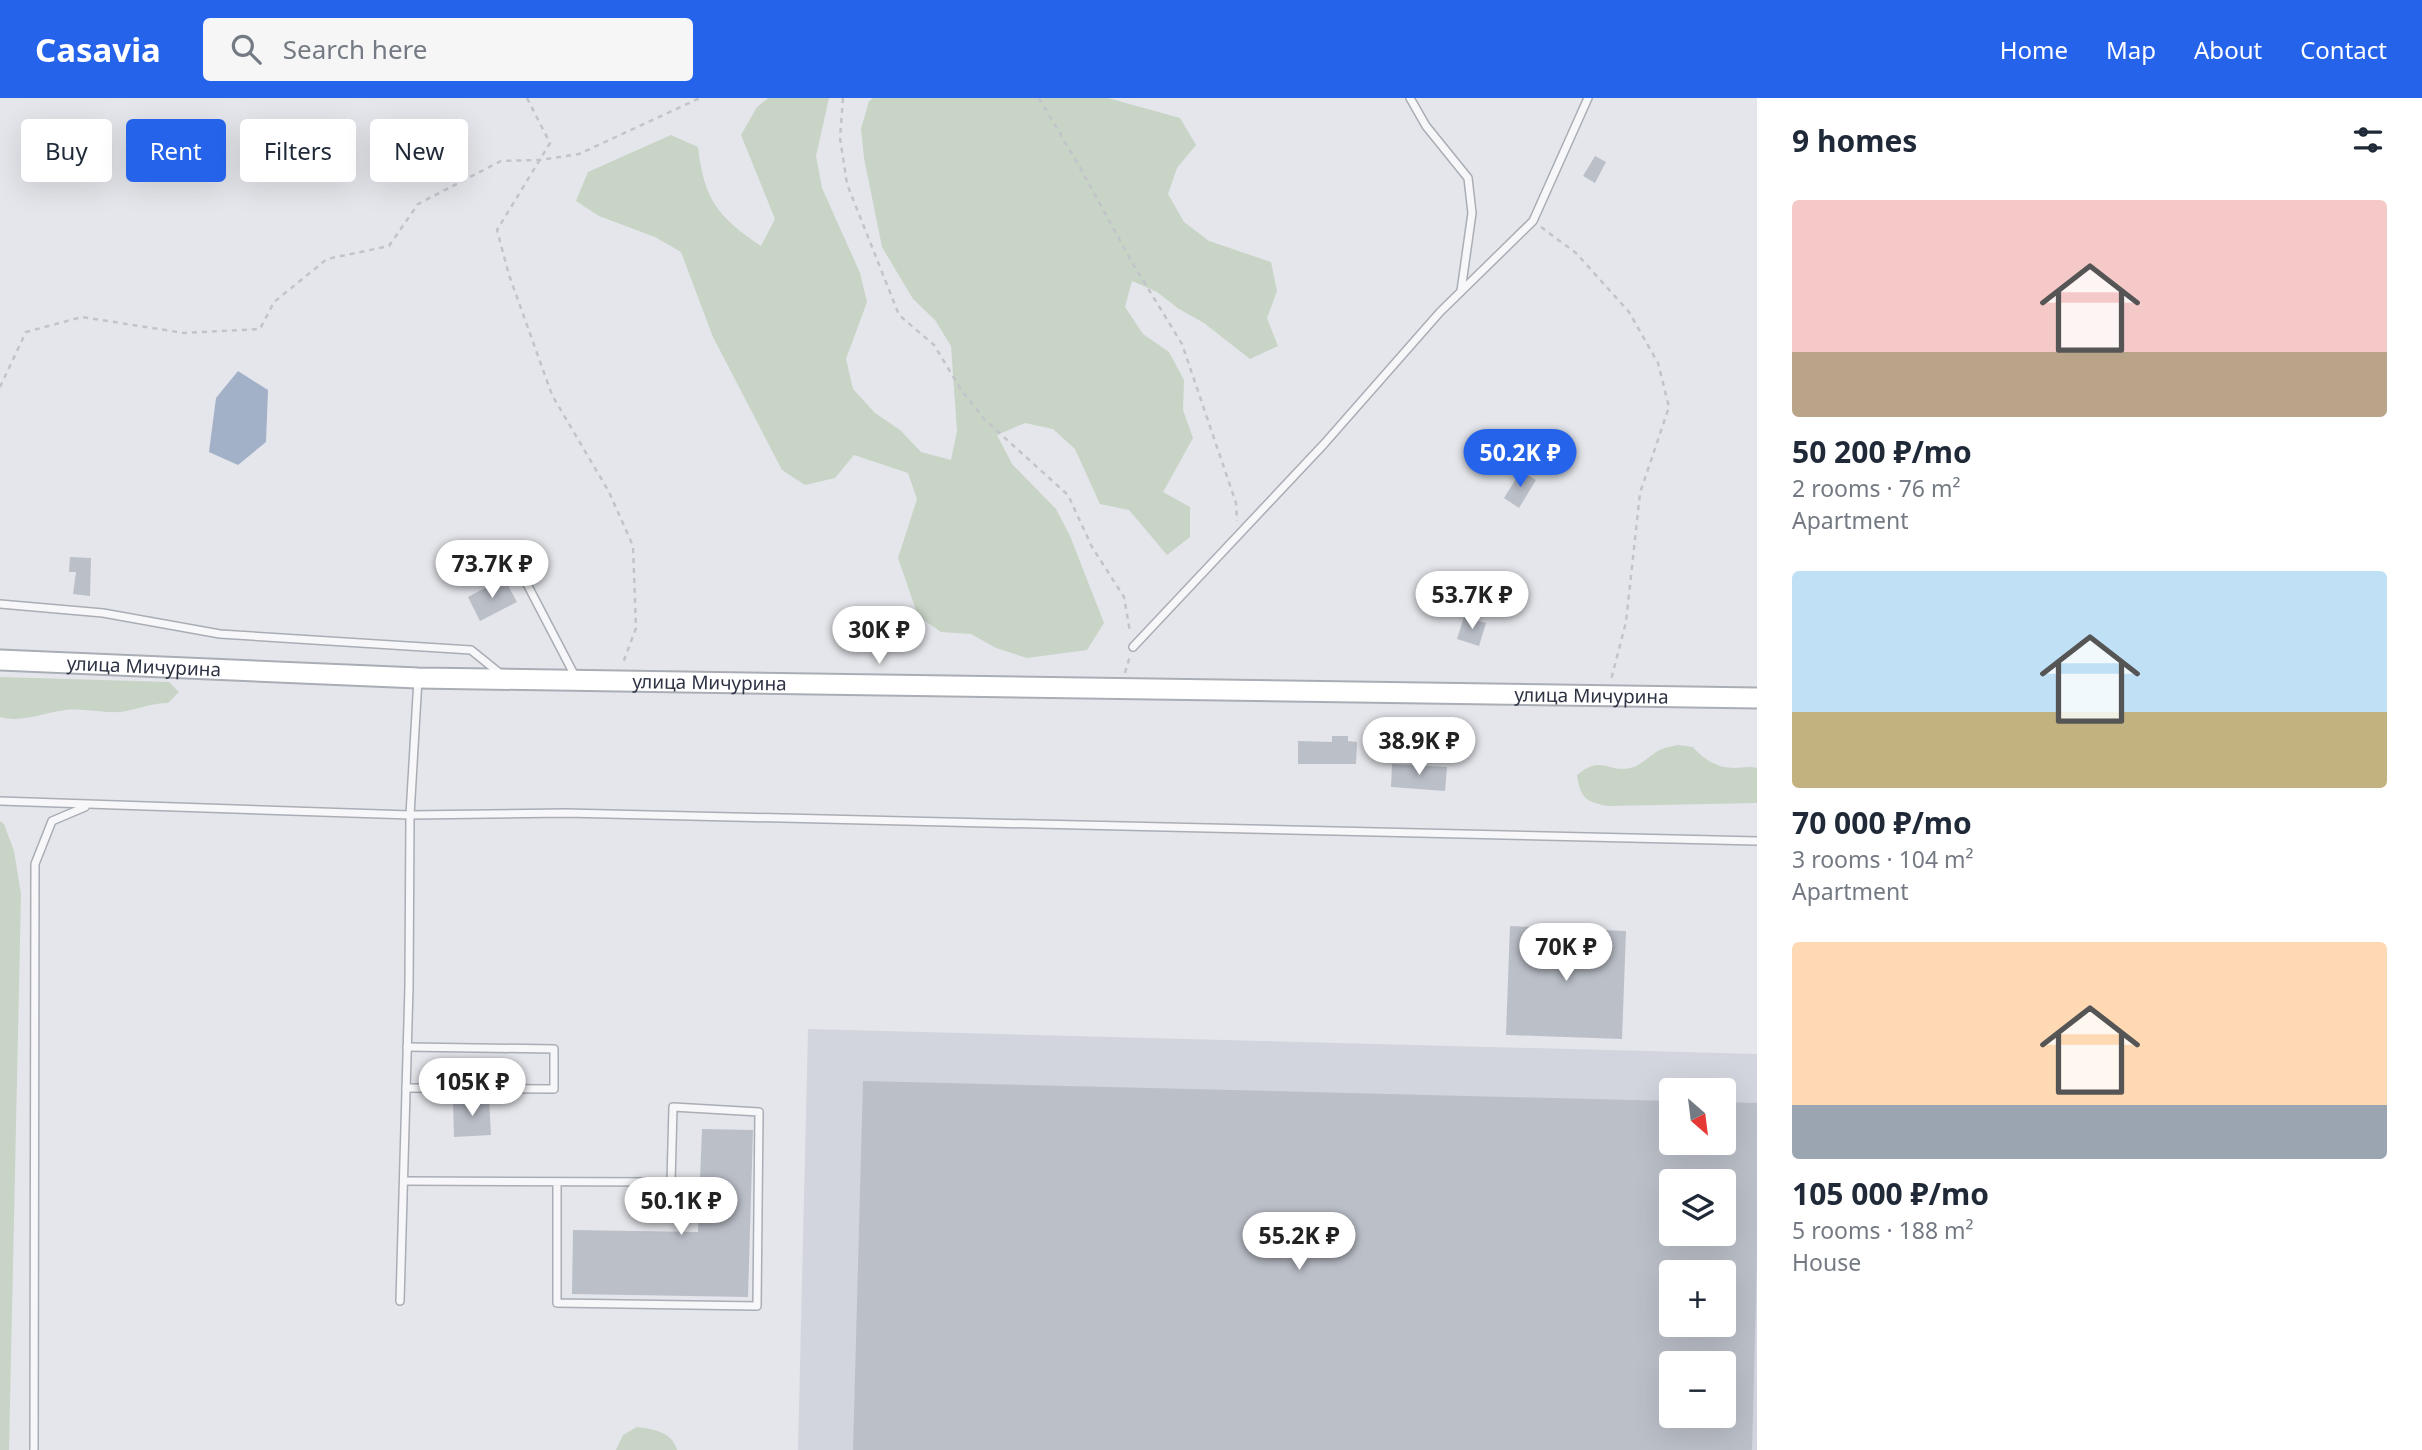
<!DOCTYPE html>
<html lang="en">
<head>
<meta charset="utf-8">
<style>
  body { margin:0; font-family:"Noto Sans",sans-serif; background:#f6f6f7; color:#1f2937; height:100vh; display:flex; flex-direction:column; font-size:26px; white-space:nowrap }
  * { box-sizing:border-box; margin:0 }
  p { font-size:23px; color:#747a83 }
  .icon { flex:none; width:38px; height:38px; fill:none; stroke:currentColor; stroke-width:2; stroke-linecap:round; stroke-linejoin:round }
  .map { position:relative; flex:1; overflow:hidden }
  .side { display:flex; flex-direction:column; background:#fff; width:665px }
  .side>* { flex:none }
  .hud { position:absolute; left:21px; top:21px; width:665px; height:63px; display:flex; gap:14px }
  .needle { width:46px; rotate:152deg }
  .fabs { position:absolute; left:1659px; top:980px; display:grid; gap:14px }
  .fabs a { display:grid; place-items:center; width:77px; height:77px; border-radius:7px; background:#fff; box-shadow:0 7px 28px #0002; font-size:35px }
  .price { position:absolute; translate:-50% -60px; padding:0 16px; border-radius:24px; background:#fff; color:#222; font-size:23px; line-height:46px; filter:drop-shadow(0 2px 4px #0008) }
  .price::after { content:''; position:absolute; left:50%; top:42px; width:21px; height:16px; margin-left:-10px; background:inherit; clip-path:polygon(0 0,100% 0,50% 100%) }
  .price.selected { background:#2563eb; color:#fff }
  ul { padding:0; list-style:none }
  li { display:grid; align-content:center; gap:14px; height:371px; padding:0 35px }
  li span { display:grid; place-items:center; height:217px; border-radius:7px; color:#555 }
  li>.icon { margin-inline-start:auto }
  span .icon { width:126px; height:126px; fill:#fffc; stroke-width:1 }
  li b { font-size:30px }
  h2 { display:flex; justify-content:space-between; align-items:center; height:84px; padding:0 35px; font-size:30px }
  .chip { padding:0 24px; border-radius:7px; background:#fff; box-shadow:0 7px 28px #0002; font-size:24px; line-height:63px }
  .chip.selected { background:#2563eb; color:#fff }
  header { display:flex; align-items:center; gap:42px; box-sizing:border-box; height:98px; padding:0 35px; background:#2563eb; color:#fff }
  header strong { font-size:33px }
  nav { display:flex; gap:38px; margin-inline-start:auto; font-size:24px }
  .search { width:490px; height:63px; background:#f6f6f7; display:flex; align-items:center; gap:18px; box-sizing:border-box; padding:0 24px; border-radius:7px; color:#747a83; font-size:26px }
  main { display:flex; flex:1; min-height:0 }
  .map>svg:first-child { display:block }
</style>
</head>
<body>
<header>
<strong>Casavia</strong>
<div class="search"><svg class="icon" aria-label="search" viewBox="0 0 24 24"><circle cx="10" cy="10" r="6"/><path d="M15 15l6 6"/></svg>Search here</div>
<nav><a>Home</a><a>Map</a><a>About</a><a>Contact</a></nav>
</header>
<main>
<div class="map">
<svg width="1757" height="1352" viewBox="0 0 1757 1352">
  <rect width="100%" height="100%" fill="#e4e6eb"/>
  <path fill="#d2d5dd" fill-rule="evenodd" d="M808 931 1757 956V1352H798ZM1671 992H1724V1045H1671ZM1671 1083H1724V1136H1671ZM1671 1174H1724V1227H1671ZM1671 1265H1724V1318H1671Z"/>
  <g fill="#c8d4c6">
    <path d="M768 0H829L816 58 822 90 860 175 867 204 846 261 853 291 875 315 900 332 921 354 951 362 957 333 951 248 935 222 913 201 882 149 864 60 861 31 869 3 873 0H1108L1180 20 1196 47 1177 70 1168 96 1184 124 1209 143 1271 164 1277 193 1267 220 1278 248 1250 261 1204 225 1179 211 1157 194 1132 183 1125 209 1143 236 1169 254 1184 282 1183 312 1193 340 1163 394 1190 409V439L1167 457 1129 412 1100 406 1075 351 1053 331 1025 325 997 337 1012 366 1056 411 1070 438 1104 525 1087 552 1027 560 996 550 971 536 941 534 918 518 898 460 917 401 908 375 854 357 835 380 805 387 782 372 713 239 681 154 655 139 599 118 576 103 588 74 671 37 698 49C704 102 718 119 761 148L775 121 741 37 757 9Z"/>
    <path d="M0 579 169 584 179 594 168 605C150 605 137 612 120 614 102 615 82 610 65 612 43 615 22 625 0 619Z"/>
    <path d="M1678 647 1693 649C1703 661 1717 670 1734 670 1743 670 1748 668 1757 670V705L1608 708C1586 704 1580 700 1577 677 1603 655 1608 677 1634 669 1644 665 1652 655 1662 651 1667 649 1673 648 1678 647Z"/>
    <polygon points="0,723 4,726 14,753 21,796 9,1352 0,1352"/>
    <path d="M637 1329C653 1331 672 1334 677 1352H616L623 1337Z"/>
  </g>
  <polygon fill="#a2b1c8" points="238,273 268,292 266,344 238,367 209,354 216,300"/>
  <g fill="#bbbfc8" fill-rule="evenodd">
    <polygon points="1595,58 1606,64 1595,85 1583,78"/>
    <polygon points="1521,373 1536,382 1519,410 1504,400"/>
    <polygon points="70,459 91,460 90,498 73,496 76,474 69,474"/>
    <polygon points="504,480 517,504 480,523 468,499"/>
    <polygon points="1464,519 1486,525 1479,548 1457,541"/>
    <polygon points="1332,638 1348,638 1348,643 1357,644 1356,666 1298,666 1298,643 1332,644"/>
    <polygon points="1392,666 1447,669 1445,693 1391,689"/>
    <polygon points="1510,828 1626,833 1622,941 1506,937"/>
    <path d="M863 983 1671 1003V1045H1724V1004L1757 1005V1163L1752 1352H853ZM1671 1083H1724V1136H1671ZM1671 1174H1724V1227H1671ZM1671 1265H1724V1318H1671Z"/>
    <polygon points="489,1001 491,1037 454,1039 453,1003"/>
    <polygon points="702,1031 753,1032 748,1199 572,1196 573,1132 698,1134"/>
  </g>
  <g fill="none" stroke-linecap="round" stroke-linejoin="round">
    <g stroke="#a9adb5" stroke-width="10">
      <g id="lane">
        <polyline points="1410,0 1426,28 1468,80 1472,115 1461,193"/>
        <polyline points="515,463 576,580"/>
        <polyline points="0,506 103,515 220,536 471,552 502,577"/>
        <polyline points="1133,549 1324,346 1440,214 1533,123 1588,0"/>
        <polyline points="0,703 410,717 566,715 1757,743"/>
        <polyline points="406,990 554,991 554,951 407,949"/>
        <polyline points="404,1083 671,1084 673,1009 759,1014 757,1208 557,1205 557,1084"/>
        <polyline points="400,1203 409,889 410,717 418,581"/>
        <polyline points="34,1352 35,766 52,723 85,709"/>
      </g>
    </g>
    <g stroke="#a9adb5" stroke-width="23">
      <g id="secondary">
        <path id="s1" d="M0 562 418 580 1757 600"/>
      </g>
    </g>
    <g stroke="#c2c4ca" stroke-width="2.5" stroke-dasharray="5 5" stroke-linecap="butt">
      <polyline points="527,0 550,45 497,132 509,177 552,297 609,394 633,448 636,530 623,565"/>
      <polyline points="843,0 840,40 847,86 899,217 934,247 962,293 985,322 1068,397 1092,449 1124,499 1130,534"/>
      <polyline points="1039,0 1078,66 1133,166 1182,246 1236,405 1237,423"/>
      <polyline points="1541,129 1576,155 1629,214 1658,265 1669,309 1640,395 1626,524 1611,582"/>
      <polyline points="0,289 26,234 82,219 184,235 260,231 274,204 327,161 389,148 418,106 501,63 540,62 579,56 700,0"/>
      <polyline points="1125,575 1130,558"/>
    </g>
    <use href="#lane" stroke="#f7f7f9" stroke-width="7"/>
    <use href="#secondary" stroke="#fff" stroke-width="19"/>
  </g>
  <g text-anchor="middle" stroke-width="5" stroke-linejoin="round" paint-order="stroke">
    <g font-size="19" fill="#2d3343" stroke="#f4f5f8">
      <text dy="7" stroke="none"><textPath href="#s1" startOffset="144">улица Мичурина</textPath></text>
      <text dy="7" stroke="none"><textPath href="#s1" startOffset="710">улица Мичурина</textPath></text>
      <text dy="7" stroke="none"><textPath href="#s1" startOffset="1592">улица Мичурина</textPath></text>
    </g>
  </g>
</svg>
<div class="fabs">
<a><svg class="needle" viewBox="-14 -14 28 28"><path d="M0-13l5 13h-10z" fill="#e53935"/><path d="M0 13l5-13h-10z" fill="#747a83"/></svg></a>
<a><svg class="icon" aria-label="layers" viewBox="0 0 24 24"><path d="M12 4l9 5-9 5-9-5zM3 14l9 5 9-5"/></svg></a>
<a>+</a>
<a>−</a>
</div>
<b class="price selected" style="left:1520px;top:391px">50.2K ₽</b>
<b class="price" style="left:492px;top:502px">73.7K ₽</b>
<b class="price" style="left:1472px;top:533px">53.7K ₽</b>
<b class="price" style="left:879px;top:568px">30K ₽</b>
<b class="price" style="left:1419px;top:679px">38.9K ₽</b>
<b class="price" style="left:1566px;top:885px">70K ₽</b>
<b class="price" style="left:472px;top:1020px">105K ₽</b>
<b class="price" style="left:681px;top:1139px">50.1K ₽</b>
<b class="price" style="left:1299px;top:1174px">55.2K ₽</b>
<div class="hud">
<a class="chip">Buy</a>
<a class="chip selected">Rent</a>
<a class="chip">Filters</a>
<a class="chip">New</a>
</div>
</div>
<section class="side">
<h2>9 homes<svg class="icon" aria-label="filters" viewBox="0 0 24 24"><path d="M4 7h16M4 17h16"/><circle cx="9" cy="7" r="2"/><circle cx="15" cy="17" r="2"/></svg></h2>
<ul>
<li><span style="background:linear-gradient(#f6c9c9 70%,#b9a48a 0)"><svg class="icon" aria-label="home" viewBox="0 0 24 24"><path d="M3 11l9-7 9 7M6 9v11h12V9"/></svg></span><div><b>50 200 ₽/mo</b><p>2 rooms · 76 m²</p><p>Apartment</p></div></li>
<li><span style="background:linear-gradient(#bfe0f5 65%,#c2b280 0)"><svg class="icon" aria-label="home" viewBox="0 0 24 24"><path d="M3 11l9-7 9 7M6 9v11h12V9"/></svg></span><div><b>70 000 ₽/mo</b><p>3 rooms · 104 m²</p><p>Apartment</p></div></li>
<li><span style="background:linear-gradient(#ffd9b3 75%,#9aa5b1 0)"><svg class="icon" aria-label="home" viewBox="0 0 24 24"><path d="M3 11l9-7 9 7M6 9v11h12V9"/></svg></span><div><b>105 000 ₽/mo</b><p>5 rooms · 188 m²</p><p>House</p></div></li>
</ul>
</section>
</main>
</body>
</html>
